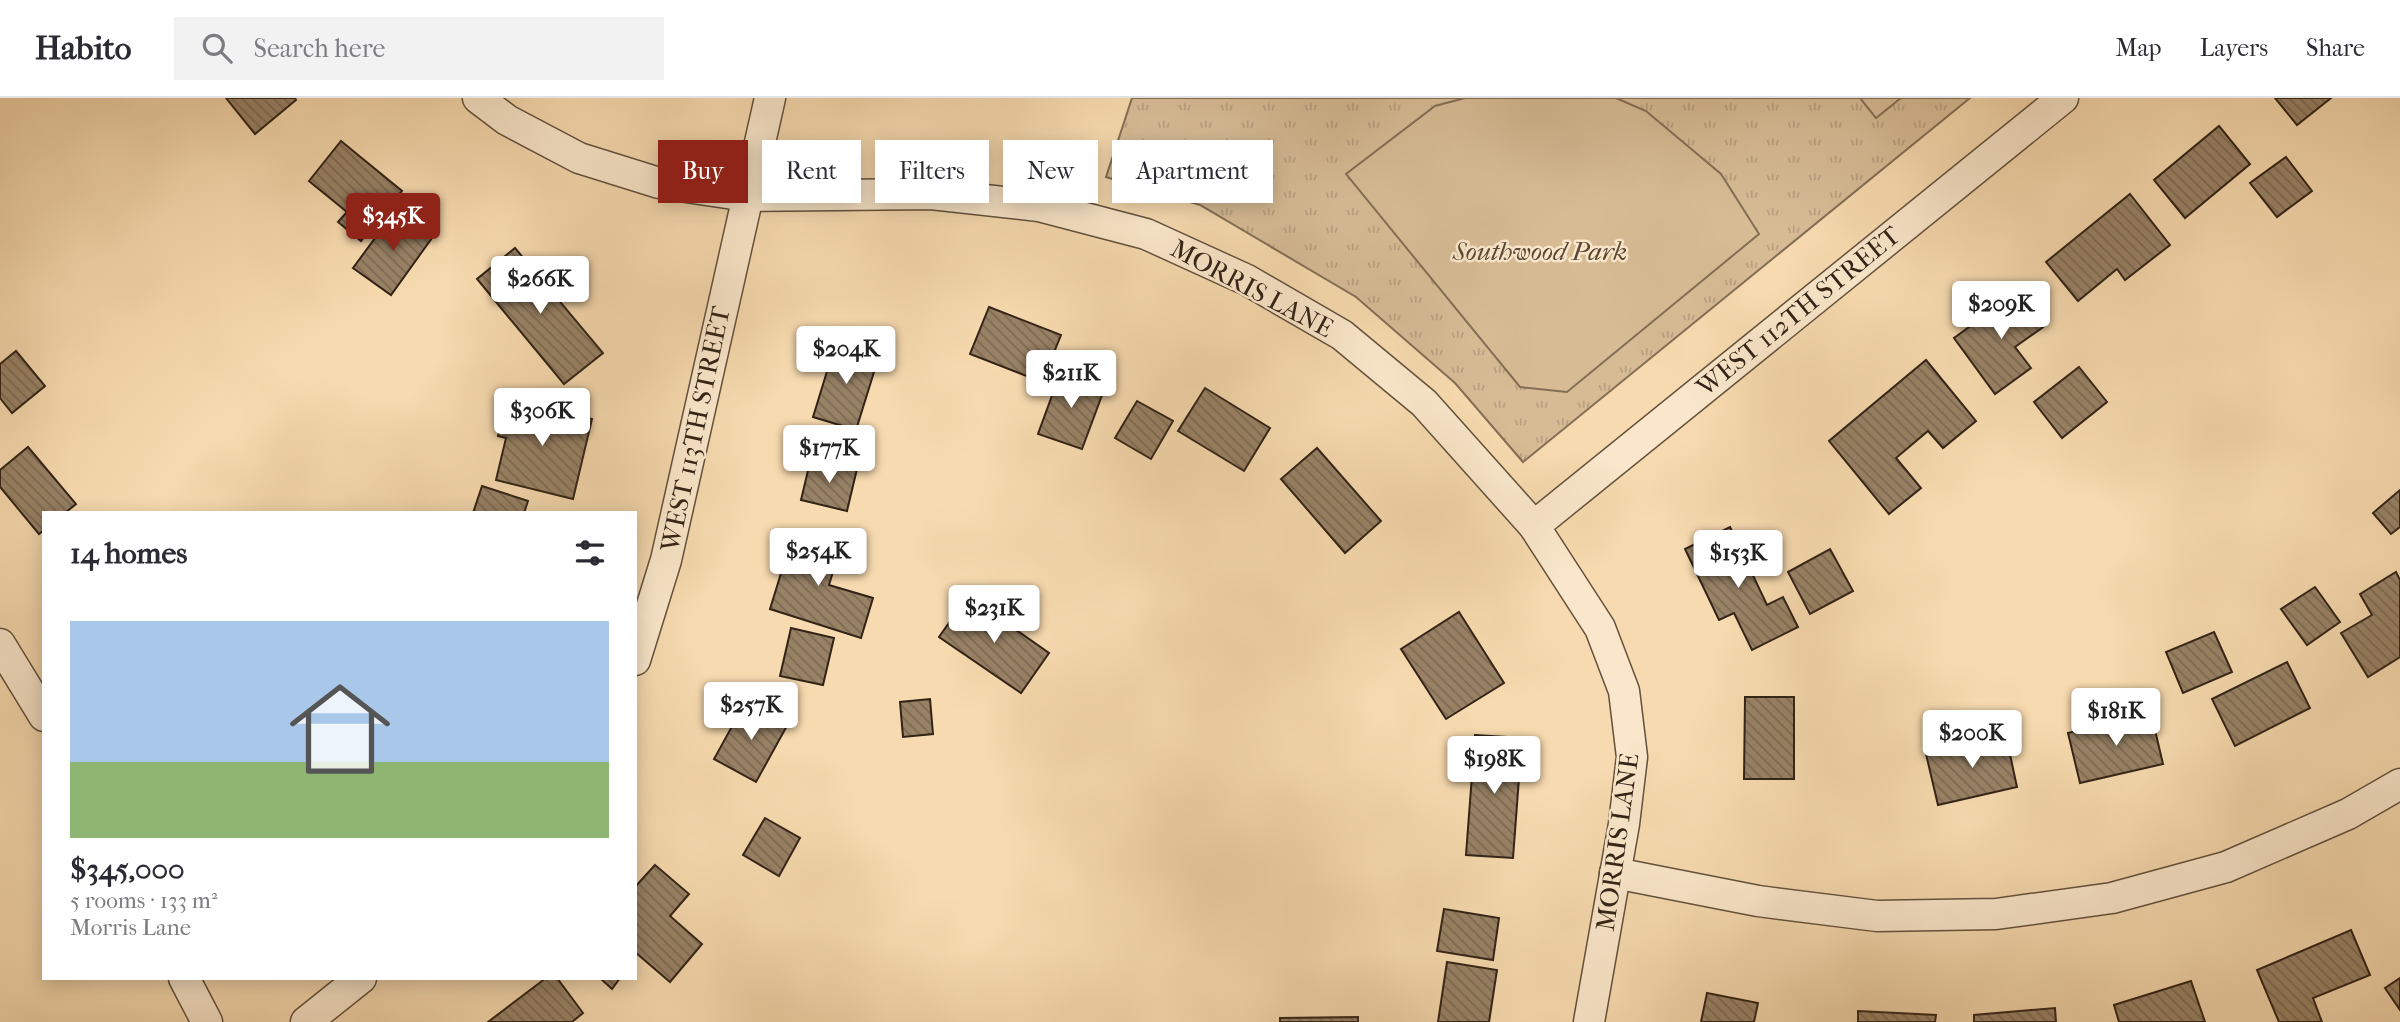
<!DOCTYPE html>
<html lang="en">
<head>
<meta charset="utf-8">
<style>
  body { margin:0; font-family:"IM FELL French Canon",serif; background:#f2f2f3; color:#2b2b33; height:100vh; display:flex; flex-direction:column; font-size:26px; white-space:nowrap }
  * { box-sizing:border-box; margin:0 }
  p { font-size:23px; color:#7c7c81 }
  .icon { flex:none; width:38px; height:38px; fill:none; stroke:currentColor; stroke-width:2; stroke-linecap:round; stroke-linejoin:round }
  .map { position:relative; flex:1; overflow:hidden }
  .details { position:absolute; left:42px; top:413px; width:595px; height:469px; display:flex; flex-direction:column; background:#fff; border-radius:0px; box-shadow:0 4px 18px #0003 }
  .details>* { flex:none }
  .hud { position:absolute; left:658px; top:42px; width:665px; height:63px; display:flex; gap:14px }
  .price { position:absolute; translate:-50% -60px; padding:0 16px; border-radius:7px; background:#fff; color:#222; font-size:23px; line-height:46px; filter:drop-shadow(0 2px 4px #0008) }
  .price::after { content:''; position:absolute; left:50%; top:42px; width:21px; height:16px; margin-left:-10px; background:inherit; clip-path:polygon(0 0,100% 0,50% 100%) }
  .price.current { background:#8f2418; color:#fff }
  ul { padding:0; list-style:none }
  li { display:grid; align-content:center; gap:14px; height:371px; padding:0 28px }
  li span { display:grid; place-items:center; height:217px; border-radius:0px; color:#555 }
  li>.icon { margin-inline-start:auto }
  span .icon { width:126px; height:126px; fill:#fffc; stroke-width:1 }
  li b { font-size:30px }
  h2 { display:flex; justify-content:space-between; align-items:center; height:84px; padding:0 28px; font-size:30px }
  .tag { padding:0 24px; border-radius:0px; background:#fff; box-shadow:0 4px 18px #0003; font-size:24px; line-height:63px }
  .tag.current { background:#8f2418; color:#fff }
  header { display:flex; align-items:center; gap:42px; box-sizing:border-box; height:98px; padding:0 35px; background:#fff; border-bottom:2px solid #e1e1e2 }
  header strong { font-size:33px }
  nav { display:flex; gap:38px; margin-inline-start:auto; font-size:24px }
  .search { width:490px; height:63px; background:#f2f2f3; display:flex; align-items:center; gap:18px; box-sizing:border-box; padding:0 24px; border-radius:0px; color:#7c7c81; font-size:26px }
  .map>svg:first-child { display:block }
</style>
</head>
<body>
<header>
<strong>Habito</strong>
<div class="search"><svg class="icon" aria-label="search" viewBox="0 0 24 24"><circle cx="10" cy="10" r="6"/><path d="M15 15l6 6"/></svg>Search here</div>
<nav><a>Map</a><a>Layers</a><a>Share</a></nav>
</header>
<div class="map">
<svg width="2400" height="924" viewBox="0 0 2400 924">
  <defs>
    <pattern id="park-tufts" width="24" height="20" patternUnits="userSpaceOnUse" patternTransform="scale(1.75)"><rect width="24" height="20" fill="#d6bb95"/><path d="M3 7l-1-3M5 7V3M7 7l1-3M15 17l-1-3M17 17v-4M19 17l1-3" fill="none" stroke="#b8a080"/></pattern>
    <pattern id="building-back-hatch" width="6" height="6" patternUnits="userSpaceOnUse" patternTransform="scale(1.75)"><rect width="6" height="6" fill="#988266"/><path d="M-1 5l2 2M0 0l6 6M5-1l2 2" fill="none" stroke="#7d6a53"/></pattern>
  </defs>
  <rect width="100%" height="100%" fill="#f7daaf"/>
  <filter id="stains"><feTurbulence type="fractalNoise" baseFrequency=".00286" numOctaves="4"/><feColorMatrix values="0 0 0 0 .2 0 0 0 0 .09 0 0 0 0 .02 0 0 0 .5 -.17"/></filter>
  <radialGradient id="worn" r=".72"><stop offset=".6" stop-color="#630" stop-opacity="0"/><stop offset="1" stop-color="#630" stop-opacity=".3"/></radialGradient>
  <polygon fill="url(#park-tufts)" stroke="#846f56" stroke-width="2" points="1132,0 1970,0 1523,364 1455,285 1356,199 1200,107 1106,79"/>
  <g fill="#d6bb95" stroke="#846f56" stroke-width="2">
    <polygon points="1465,0 1616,0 1646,13 1721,76 1759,136 1567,294 1520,289 1346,76 1435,8"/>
    <polygon points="1860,0 1901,0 1876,20"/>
  </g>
  <g fill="url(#building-back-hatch)" stroke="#322317" stroke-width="2">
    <polygon points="226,0 295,0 296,2 255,36"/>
    <polygon points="2275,0 2331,0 2297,27"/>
    <polygon points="2219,28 2250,66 2185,120 2154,82"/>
    <polygon points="341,43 402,93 361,143 338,124 347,114 309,83"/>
    <polygon points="2286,59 2312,93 2277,119 2250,85"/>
    <polygon points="2130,96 2170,147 2125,182 2117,171 2078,203 2046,164"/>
    <polygon points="395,113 432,140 391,197 353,170"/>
    <polygon points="515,150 603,255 564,286 477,181"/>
    <polygon points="2020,192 2046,227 2015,249 2031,270 1995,296 1954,240"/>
    <polygon points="989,209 1061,237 1042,284 970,256"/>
    <polygon points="836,244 879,258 856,332 813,319"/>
    <polygon points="16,253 45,288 12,315 0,300 0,266"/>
    <polygon points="1926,262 1976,323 1943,350 1928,333 1896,360 1921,390 1889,416 1829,343"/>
    <polygon points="2079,269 2107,304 2062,340 2034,304"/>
    <polygon points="1061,273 1105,289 1082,351 1038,336"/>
    <polygon points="1205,290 1270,330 1244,373 1178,333"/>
    <polygon points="507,301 592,321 573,401 496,382 506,340 498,338"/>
    <polygon points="1137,303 1173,323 1151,361 1115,340"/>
    <polygon points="28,349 76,406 65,415 44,415 44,432 39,436 0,389 0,372"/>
    <polygon points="1317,350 1381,423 1345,455 1281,381"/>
    <polygon points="811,360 857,371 847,413 801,402"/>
    <polygon points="482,388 528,403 524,415 473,415"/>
    <polygon points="2400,392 2400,429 2391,436 2373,415"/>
    <polygon points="1730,429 1767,507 1783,499 1798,529 1752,552 1734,515 1719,522 1685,451"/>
    <polygon points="794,433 841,447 829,487 873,500 861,540 770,511"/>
    <polygon points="1830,451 1853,493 1810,516 1788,474"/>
    <polygon points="2396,474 2400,482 2400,559 2368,579 2341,535 2372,517 2360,496"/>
    <polygon points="2315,489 2340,524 2307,547 2281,511"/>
    <polygon points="968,498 1049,555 1021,595 939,539"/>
    <polygon points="1459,514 1504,585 1446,621 1401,551"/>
    <polygon points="791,530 834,540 823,587 780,578"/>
    <polygon points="2214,534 2232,574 2183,595 2166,554"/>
    <polygon points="2287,564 2310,610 2235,648 2212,601"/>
    <polygon points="1745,599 1794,599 1794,681 1744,681"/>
    <polygon points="930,601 933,636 903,639 900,604"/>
    <polygon points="746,603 788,626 756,684 714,661"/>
    <polygon points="2151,615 2163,666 2080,685 2068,635"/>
    <polygon points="1475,637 1522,640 1513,760 1466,757"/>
    <polygon points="2006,638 2017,689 1938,707 1926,656"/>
    <polygon points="765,720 800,740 779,778 743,757"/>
    <polygon points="655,767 689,796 670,818 702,846 670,884 635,854 635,789"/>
    <polygon points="1444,811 1499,820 1493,862 1437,853"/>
    <polygon points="2351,832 2370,877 2313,900 2322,924 2279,924 2257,872"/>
    <polygon points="1447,864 1497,872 1489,924 1438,924"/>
    <polygon points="546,880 557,880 583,915 572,924 488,924"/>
    <polygon points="600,880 620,880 612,891"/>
    <polygon points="2400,880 2400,912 2385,890"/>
    <polygon points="2191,883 2205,924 2119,924 2114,907"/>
    <polygon points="1707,895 1758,905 1754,924 1701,924"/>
    <polygon points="2055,910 2056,924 1974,924 1974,917"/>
    <polygon points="1858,913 1936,917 1935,924 1858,924"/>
    <polygon points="1358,919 1358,924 1280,924 1280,920"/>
  </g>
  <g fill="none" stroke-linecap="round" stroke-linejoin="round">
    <g stroke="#63513d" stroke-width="33">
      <g id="street">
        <polyline points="478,0 507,22 579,60 659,85 747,98 931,96 1039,108 1146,136 1247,182 1342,237 1424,305 1534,428 1600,530 1624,593 1632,659 1624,726 1589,924"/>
        <polyline points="1534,428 2063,0"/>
        <polyline points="0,546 44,618"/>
        <polyline points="635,562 666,462 770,0"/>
        <polyline points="1615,775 1758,803 1877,818 1996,816 2112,800 2226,769 2348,716 2400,686"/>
        <polyline points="184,880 207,924"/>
        <polyline points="306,924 361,880"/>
      </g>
    </g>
    <use href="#street" stroke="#fae7cb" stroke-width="30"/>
  </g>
  <g text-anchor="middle" stroke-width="5" stroke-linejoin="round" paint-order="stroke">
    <g font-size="26" font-style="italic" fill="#5b4936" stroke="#fae7cb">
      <text x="1540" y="162">Southwood Park</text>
    </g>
    <g font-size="26" fill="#322317" stroke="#fae7cb">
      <text transform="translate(1252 190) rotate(28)" y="9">MORRIS LANE</text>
      <text transform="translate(1798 213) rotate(-39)" y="9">WEST 112TH STREET</text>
      <text transform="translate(695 331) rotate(-78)" y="9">WEST 113TH STREET</text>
      <text transform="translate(1617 744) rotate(-82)" y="9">MORRIS LANE</text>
    </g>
  </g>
  <rect width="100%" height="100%" filter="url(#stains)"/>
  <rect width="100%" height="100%" fill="url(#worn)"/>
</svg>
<b class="price current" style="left:393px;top:155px">$345K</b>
<b class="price" style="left:540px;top:218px">$266K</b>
<b class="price" style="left:2001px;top:243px">$209K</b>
<b class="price" style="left:846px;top:288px">$204K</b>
<b class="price" style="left:1071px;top:312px">$211K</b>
<b class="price" style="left:542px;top:350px">$306K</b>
<b class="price" style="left:829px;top:387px">$177K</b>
<b class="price" style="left:818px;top:490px">$254K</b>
<b class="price" style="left:1738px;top:492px">$153K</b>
<b class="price" style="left:994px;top:547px">$231K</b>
<b class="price" style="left:751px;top:644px">$257K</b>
<b class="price" style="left:2116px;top:650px">$181K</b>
<b class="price" style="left:1972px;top:672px">$200K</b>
<b class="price" style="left:1494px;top:698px">$198K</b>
<div class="hud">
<a class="tag current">Buy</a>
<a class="tag">Rent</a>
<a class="tag">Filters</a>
<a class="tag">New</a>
<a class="tag">Apartment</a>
</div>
<section class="details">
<h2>14 homes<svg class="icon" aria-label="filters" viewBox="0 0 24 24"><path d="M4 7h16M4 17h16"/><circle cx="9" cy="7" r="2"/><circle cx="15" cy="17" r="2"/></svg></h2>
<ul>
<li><span style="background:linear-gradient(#a9c7e8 65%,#8fb573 0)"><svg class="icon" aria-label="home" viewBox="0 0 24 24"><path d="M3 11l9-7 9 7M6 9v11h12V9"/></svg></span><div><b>$345,000</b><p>5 rooms · 133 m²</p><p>Morris Lane</p></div></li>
</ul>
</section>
</div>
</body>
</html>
